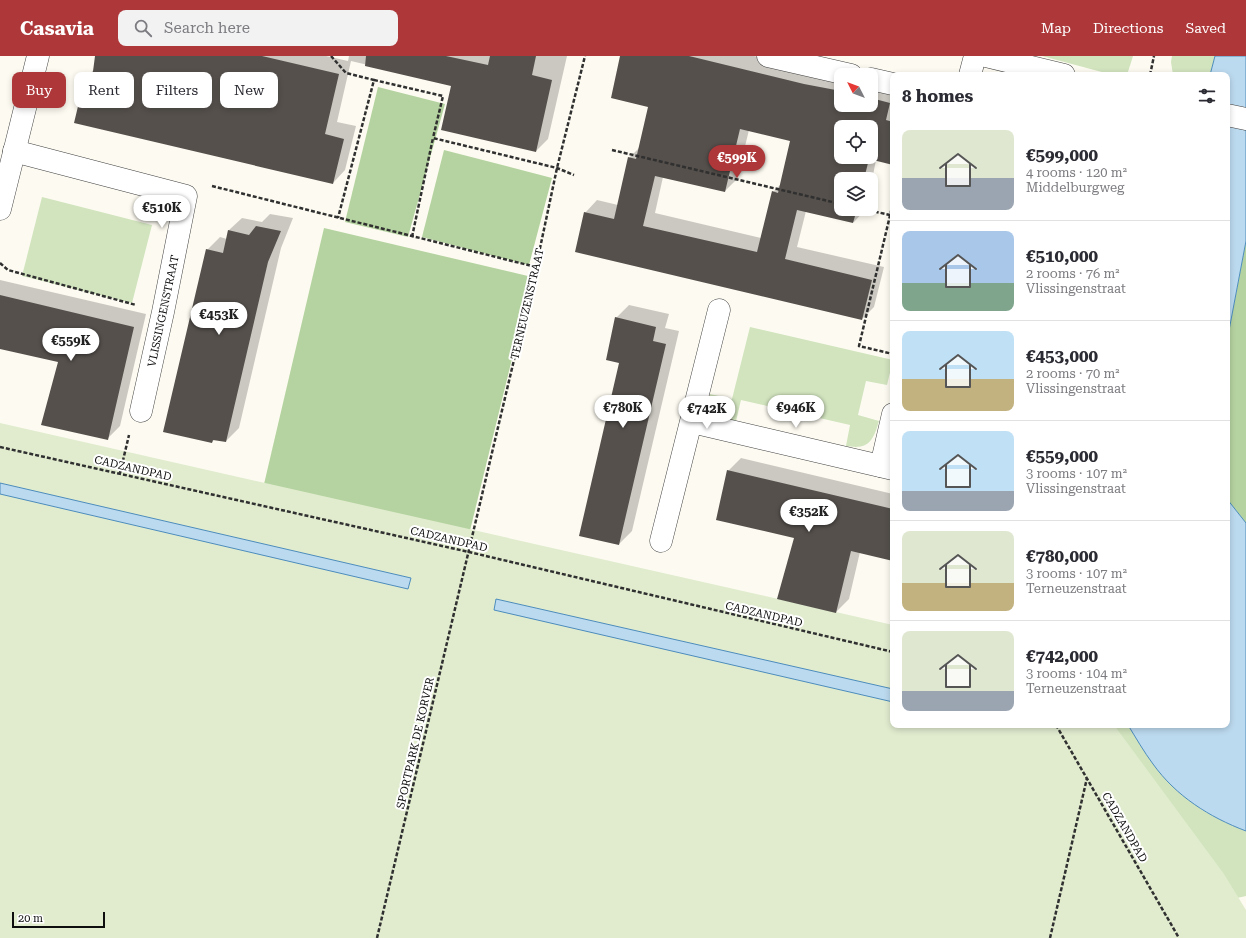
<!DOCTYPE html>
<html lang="en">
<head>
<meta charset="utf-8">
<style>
  body { margin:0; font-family:"Roboto Serif",serif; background:#f2f2f3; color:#2b2b33; height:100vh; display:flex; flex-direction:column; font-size:15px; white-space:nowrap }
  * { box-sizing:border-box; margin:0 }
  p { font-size:13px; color:#7c7c81 }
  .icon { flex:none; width:22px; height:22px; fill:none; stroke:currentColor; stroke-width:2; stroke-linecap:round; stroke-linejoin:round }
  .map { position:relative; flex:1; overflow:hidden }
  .sheet { position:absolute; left:890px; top:16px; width:340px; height:656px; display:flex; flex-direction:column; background:#fff; border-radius:8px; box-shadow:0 2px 6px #0003 }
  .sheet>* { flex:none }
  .guide { position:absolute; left:12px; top:16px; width:380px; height:36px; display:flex; gap:8px }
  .needle { width:26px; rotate:312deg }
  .buttons { position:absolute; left:834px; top:12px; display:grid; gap:8px }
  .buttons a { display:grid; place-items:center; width:44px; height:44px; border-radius:8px; background:#fff; box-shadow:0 2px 6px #0003; font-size:20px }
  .scale { position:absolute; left:12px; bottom:10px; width:93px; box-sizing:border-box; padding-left:4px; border:2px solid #0e0e0e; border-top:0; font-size:11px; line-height:14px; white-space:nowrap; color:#0e0e0e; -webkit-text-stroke:3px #fff; paint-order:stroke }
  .price { position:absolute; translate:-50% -34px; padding:0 9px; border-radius:14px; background:#fff; color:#222; font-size:13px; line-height:26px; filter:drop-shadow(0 1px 2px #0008) }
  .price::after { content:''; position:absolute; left:50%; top:24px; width:12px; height:9px; margin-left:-6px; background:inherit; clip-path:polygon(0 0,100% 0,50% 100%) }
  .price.selected { background:#ad3739; color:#fff }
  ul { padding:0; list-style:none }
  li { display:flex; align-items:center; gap:12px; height:100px; padding:0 12px }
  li+li { border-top:1px solid #e1e1e2 }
  li span { display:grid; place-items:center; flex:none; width:112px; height:80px; border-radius:8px; color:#555 }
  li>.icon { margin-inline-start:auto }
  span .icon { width:48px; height:48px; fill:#fffc; stroke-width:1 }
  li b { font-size:17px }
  h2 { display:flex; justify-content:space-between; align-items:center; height:48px; padding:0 12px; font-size:17px }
  .tag { padding:0 14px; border-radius:8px; background:#fff; box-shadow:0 2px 6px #0003; font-size:14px; line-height:36px }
  .tag.selected { background:#ad3739; color:#fff }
  header { display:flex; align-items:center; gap:24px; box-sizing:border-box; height:56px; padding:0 20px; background:#ad3739; color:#fff }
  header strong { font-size:19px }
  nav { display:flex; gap:22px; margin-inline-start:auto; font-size:14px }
  .search { width:280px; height:36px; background:#f2f2f3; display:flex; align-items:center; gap:10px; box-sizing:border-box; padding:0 14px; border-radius:8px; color:#7c7c81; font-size:15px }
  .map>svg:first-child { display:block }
</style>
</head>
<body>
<header>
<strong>Casavia</strong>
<div class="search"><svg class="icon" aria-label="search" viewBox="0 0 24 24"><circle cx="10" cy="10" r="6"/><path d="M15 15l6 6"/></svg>Search here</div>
<nav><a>Map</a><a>Directions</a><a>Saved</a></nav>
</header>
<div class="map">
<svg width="1246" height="882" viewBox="0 0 1246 882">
  <rect width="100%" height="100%" fill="#fdfbf1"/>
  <g fill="#d1e4be">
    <polygon points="1042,0 1133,0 1127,19 1113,19"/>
    <polygon points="1172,0 1215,0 1210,19 1173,19 1171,6"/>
    <polygon points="42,141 152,169 132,247 22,220"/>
    <path d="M750 271 893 304 887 329 866 325 858 359 879 365C873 385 869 394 846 390L850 369 741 344 736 365C719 361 707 358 710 338L732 343Z"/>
    <polygon points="1067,669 1128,669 1153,708 1202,754 1229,768 1246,775 1246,840 1237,842"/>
  </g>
  <g fill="#b5d3a0">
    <polygon points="378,31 445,48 408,181 345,166"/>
    <polygon points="444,94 552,122 529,209 422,181"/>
    <polygon points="324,172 532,221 466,491 261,441"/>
    <polygon points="1246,185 1246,467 1227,443 1227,285"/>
  </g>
  <polygon fill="#e1eccf" points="0,367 893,569 893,669 1114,669 1224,818 1246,854 1246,882 0,882"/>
  <g fill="#bcdaef" stroke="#4c8cbc">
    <polygon points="1215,0 1246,0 1246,185 1227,285 1227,19 1210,19"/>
    <polygon points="0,427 411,522 408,533 0,438"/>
    <path d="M1227 443 1246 467V775C1209 761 1176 740 1153 708 1144 696 1136 682 1128 669H1227Z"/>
    <polygon points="496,543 893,633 893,646 494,554"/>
  </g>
  <g fill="#0003" fill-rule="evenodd">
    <polygon points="182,0 326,0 348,5 349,0 567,0 548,83 536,95 452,29 351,5 337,66 356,70 345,114 333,127 86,22 98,9"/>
    <path d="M621 0H754L841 20V49H871V27L893 32V108L876 104 871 129V123H841V153H866L854 166 806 155 797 191 884 211 874 251 862 263 585 157 597 144 618 149 629 102 640 91 649 50ZM841 71H871V101H841ZM749 74 792 84 782 127 773 136 761 182 655 157 663 121 725 135 737 123Z"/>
    <polygon points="270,158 293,162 281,192 239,372 226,385 215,383 212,386 207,194 220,181 227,183 229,174 242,162 262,166"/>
    <polygon points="0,224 146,258 120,370 107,383 59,305 0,292"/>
    <polygon points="629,249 669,258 665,272 679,275 632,475 619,488 620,306 616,262"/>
    <polygon points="741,402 893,438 893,504 860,496 849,543 836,556 795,481 728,415"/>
  </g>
  <g fill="#55504c" fill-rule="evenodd">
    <polygon points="95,0 262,0 339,18 325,78 344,83 333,128 74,67 85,21 92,23"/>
    <polygon points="366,0 446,0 488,9 490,0 536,0 532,19 552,24 536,96 441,74 451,30 365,10"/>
    <path d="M620 0H689L804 28 841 35V49H871V42L890 47 886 64 893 66V109L869 103 864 123H841V153H857L853 167 797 154 785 203 872 224 862 264 575 196 584 156 614 163 628 101 636 103 648 51 611 42ZM841 71H871V101H841ZM740 73 790 85 778 137 772 135 757 196 643 170 655 120 725 136Z"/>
    <polygon points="256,170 281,175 268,206 226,386 213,384 212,387 163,376 206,193 223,197 228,174 249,179"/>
    <polygon points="0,239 134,271 108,384 41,369 58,306 0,293"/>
    <polygon points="615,261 656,271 653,285 666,288 619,489 579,480 619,307 606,304"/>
    <polygon points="727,414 893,453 893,505 851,495 836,557 777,543 794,482 716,464"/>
  </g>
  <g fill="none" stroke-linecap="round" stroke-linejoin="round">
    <g stroke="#414141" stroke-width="23">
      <g id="street">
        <polyline points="768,0 851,19"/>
        <polyline points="986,0 1064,19"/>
        <polyline points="970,19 975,0"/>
        <polyline points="871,23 893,28"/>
        <polyline points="1227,59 1246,63"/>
        <polyline points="14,95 186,140 163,256 141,355"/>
        <polyline points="0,153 38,0"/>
        <polyline points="692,366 893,413"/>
        <polyline points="881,410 893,358"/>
        <polyline points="661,485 719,254"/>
      </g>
    </g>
    <g stroke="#303030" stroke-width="2.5" stroke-dasharray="4 2" stroke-linecap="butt">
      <polyline points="331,0 346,17 374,24 338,162"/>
      <polyline points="1150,19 1154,0"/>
      <polyline points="374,24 443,40 433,82"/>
      <polyline points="612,94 841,148"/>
      <polyline points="212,130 536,211"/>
      <polyline points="893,147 859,290 893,298"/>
      <polyline points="863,153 890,159"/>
      <polyline points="412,181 433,82 557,112 574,119"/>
      <polyline points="0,207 8,214 136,249"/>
      <polyline points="0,391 469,496 893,596"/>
      <polyline points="120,417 129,379"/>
      <polyline points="1056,669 1179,882"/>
      <polyline points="377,882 536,211 557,112 585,0"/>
      <polyline points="1050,882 1087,722"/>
    </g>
    <use href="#street" stroke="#fff" stroke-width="22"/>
  </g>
  <g text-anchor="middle" stroke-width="4" stroke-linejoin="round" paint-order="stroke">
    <g font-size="11" fill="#0e0e0e" stroke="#fff">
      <text transform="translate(527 248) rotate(-77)" y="4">TERNEUZENSTRAAT</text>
      <text transform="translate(163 255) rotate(-78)" y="4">VLISSINGENSTRAAT</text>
      <text transform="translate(133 412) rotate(13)" y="4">CADZANDPAD</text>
      <text transform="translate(449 483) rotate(13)" y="4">CADZANDPAD</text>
      <text transform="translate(764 558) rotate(13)" y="4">CADZANDPAD</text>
      <text transform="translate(415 687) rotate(-77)" y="4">SPORTPARK DE KORVER</text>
      <text transform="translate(1125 771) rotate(60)" y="4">CADZANDPAD</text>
    </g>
  </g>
</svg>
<div class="buttons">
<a><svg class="needle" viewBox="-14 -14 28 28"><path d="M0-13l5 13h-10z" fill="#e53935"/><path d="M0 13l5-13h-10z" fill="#7c7c81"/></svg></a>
<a><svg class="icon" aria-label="locate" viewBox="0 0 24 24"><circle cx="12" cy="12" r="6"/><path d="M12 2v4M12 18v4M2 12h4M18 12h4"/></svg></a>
<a><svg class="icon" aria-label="layers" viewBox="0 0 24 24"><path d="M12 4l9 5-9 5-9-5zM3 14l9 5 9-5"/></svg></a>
</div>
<div class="scale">20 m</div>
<b class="price selected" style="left:737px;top:123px">€599K</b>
<b class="price" style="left:162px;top:173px">€510K</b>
<b class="price" style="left:219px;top:280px">€453K</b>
<b class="price" style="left:71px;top:306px">€559K</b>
<b class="price" style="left:623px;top:373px">€780K</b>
<b class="price" style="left:796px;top:373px">€946K</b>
<b class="price" style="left:707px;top:374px">€742K</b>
<b class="price" style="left:809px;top:477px">€352K</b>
<div class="guide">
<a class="tag selected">Buy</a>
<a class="tag">Rent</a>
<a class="tag">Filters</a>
<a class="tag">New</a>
</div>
<section class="sheet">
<h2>8 homes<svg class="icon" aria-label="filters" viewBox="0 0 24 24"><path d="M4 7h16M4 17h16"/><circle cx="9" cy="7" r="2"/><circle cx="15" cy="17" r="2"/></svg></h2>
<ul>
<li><span style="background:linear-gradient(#dfe7d0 60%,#9aa5b1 0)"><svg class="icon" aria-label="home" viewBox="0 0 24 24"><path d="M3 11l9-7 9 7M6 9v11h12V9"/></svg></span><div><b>€599,000</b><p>4 rooms · 120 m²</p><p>Middelburgweg</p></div></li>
<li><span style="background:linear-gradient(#a9c7e8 65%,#7fa58c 0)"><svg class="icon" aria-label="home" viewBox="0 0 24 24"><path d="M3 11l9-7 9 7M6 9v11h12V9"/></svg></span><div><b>€510,000</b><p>2 rooms · 76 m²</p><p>Vlissingenstraat</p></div></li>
<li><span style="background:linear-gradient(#bfe0f5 60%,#c2b280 0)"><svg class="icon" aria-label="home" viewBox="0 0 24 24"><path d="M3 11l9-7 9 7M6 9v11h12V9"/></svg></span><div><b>€453,000</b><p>2 rooms · 70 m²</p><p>Vlissingenstraat</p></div></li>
<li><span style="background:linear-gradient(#bfe0f5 75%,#9aa5b1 0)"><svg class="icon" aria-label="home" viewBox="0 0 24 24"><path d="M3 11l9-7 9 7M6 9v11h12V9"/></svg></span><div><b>€559,000</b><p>3 rooms · 107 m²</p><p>Vlissingenstraat</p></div></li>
<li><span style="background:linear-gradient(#dfe7d0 65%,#c2b280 0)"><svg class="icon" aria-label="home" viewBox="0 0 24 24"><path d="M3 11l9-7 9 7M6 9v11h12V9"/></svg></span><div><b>€780,000</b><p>3 rooms · 107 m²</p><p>Terneuzenstraat</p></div></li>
<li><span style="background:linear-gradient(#dfe7d0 75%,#9aa5b1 0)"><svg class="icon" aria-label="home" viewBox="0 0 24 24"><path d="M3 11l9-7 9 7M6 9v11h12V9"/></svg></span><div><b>€742,000</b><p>3 rooms · 104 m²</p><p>Terneuzenstraat</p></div></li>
</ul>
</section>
</div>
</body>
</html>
